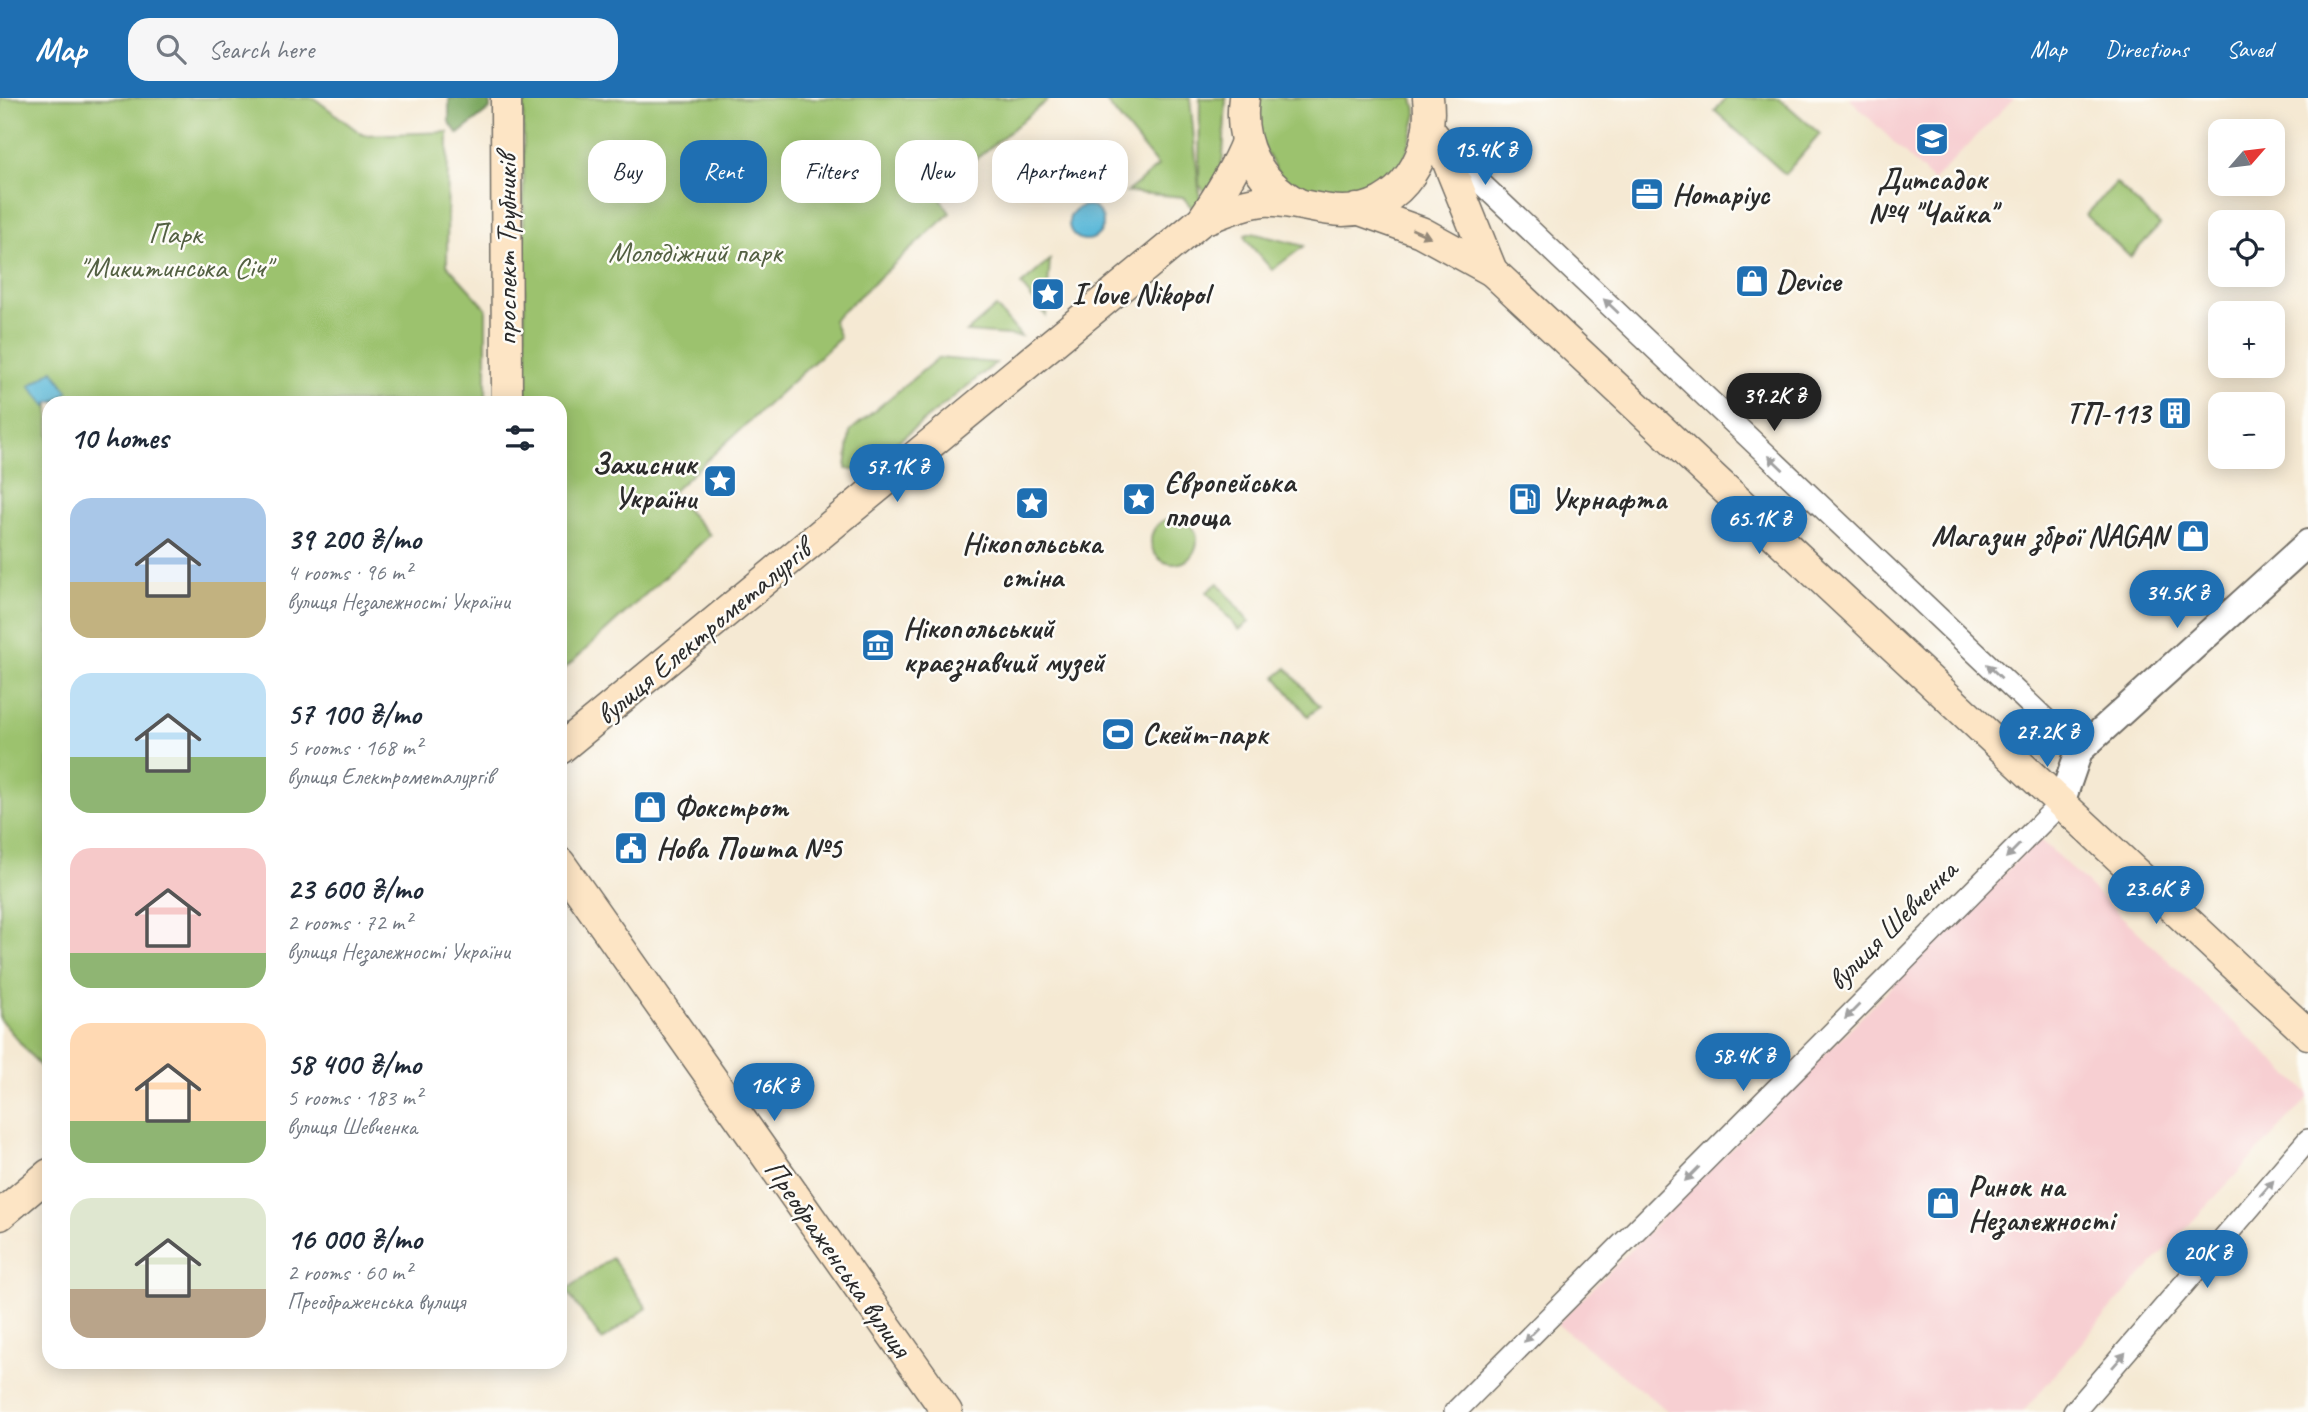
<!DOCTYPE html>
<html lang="en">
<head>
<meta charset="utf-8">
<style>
  body { margin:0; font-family:Caveat,sans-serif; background:#f6f6f7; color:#1f2937; height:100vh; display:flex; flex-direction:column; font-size:26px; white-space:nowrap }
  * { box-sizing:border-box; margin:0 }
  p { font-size:23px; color:#747a83 }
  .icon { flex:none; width:38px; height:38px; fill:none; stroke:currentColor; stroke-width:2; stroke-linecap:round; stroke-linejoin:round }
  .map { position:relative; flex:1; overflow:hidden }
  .panel { position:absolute; left:42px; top:298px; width:525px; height:973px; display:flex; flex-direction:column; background:#fff; border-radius:21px; box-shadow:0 4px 18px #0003 }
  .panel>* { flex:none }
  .top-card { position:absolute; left:588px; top:42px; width:665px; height:63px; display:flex; gap:14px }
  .needle { width:46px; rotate:62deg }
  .fabs { position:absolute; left:2208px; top:21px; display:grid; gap:14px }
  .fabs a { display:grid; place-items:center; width:77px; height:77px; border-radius:14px; background:#fff; box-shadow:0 4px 18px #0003; font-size:35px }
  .price { position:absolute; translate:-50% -60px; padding:0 16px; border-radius:24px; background:#1f6fb2; color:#fff; font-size:23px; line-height:46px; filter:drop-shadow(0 2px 4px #0008) }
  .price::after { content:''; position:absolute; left:50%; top:42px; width:21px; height:16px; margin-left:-10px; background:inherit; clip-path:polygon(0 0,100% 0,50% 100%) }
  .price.current { background:#222; color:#fff }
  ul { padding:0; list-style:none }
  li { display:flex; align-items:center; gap:21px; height:175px; padding:0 28px }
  li span { display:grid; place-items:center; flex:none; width:196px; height:140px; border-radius:21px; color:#555 }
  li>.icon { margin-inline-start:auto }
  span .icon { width:84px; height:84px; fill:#fffc; stroke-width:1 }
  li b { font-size:30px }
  h2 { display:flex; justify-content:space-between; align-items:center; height:84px; padding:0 28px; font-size:30px }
  .tag { padding:0 24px; border-radius:21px; background:#fff; box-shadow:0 4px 18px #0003; font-size:24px; line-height:63px }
  .tag.current { background:#1f6fb2; color:#fff }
  header { display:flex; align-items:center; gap:42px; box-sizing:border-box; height:98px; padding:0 35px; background:#1f6fb2; color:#fff }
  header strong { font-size:33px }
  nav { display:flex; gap:38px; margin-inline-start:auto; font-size:24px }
  .search { width:490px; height:63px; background:#f6f6f7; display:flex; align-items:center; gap:18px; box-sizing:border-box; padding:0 24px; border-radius:21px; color:#747a83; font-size:26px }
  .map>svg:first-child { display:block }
</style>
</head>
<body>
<header>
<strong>Map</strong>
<div class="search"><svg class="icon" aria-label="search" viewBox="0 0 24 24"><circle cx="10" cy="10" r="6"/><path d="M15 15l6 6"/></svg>Search here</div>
<nav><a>Map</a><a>Directions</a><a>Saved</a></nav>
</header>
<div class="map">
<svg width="2308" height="1314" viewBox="0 0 2308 1314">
  <rect width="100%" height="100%" fill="#fdfcf7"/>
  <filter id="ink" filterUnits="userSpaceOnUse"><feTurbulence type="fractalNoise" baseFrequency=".0143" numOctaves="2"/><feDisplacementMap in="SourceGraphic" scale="14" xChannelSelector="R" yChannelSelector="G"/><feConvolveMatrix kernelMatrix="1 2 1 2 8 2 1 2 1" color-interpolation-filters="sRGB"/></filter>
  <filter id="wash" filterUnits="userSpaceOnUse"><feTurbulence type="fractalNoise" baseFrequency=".00686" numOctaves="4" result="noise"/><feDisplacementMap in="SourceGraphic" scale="28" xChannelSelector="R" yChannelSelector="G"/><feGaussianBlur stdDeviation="1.57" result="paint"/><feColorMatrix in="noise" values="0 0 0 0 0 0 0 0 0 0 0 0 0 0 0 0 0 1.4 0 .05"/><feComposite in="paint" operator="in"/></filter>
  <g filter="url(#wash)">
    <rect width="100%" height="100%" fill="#f5e9d3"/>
    <g fill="#f7cfd2">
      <polygon points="1849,0 2014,0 1933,83"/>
      <polygon points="2039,740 2308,995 2308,1000 2111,1210 2023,1314 1669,1314 1557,1226"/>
    </g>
    <g fill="#9cc26e" stroke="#64764c" stroke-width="2">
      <polygon points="0,0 314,0 363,37 448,34 447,167 486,210 486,304 49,304 49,979 0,921"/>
      <polygon points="523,0 1050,0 936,94 950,115 833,222 840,240 671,395 710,437 560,575 560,304 525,304"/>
      <polygon points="1103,0 1190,0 1202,122 1183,99 1127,94 1158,68"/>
      <polygon points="1200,0 1226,0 1223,59 1217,82 1206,95 1199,87"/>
      <polygon points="1258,0 1413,0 1417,16 1405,63 1390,81 1370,94 1346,101 1299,93 1280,79 1257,37"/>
      <polygon points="1726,0 1779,0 1820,36 1785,76 1715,13"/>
      <polygon points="2116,85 2160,127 2130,159 2086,117"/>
      <polygon points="1252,135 1304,148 1272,172 1246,142 1245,137"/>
      <polygon points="1050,162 1046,218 1021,187"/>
      <polygon points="996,209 1021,238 967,234"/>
      <polygon points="938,260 996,265 861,373 846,371 850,333"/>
      <circle cx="1174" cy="443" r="23"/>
      <polygon points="1218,485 1249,524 1239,532 1207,494"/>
      <polygon points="1287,570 1319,609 1308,618 1276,579"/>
      <polygon points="612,1160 647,1210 602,1242 566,1192"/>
    </g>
    <polygon fill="#7da861" stroke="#546a46" stroke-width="2" points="449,0 490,0 490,11 458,36 449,24"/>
    <g fill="#5ab8d8" stroke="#427282" stroke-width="2">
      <circle cx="1086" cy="125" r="17"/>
      <polygon points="53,272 68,294 54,304 49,304 47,309 30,288"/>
    </g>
  </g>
  <g filter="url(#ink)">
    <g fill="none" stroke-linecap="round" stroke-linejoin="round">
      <g stroke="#726e66" stroke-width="24">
        <g id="minor">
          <polyline points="1448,54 2079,653"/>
          <polyline points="1455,1314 2061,705"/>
          <polyline points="2074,1314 2308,1042"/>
        </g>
      </g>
      <g stroke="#726e66" stroke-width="30">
        <polyline id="tertiary" points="2061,705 2079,653 2308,445"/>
      </g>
      <g stroke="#726e66" stroke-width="33">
        <g id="secondary">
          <polyline points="506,0 507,304"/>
          <path d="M1244 0C1238 45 1257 83 1297 105"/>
          <polyline points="1430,33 1441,47 1492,173"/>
          <polyline points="1357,111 1421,134 1492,173 2308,936"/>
          <path d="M1202 122C1222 115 1242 105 1263 103 1291 101 1316 113 1343 113 1403 113 1435 53 1428 0"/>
          <path d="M560 651 1202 122C1219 97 1235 72 1246 44"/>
          <polyline points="560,765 947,1314"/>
          <polyline points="0,1117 49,1076"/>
        </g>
      </g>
      <use href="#minor" stroke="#fff" stroke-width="21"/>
      <use href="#tertiary" stroke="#fff" stroke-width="26"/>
      <use href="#secondary" stroke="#fde5c5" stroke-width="30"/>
    </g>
    <defs><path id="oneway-solid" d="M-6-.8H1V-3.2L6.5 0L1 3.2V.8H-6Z" transform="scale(1.75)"/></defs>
    <use fill="#948878" href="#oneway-solid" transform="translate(1421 135) rotate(24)"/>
    <g fill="#a0a0a0">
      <use href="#oneway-solid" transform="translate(1611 208) rotate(-137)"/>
      <use href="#oneway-solid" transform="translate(1776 365) rotate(-136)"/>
      <use href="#oneway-solid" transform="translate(1994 573) rotate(-136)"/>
      <use href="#oneway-solid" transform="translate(2013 753) rotate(135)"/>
      <use href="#oneway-solid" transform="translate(1852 914) rotate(135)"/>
      <use href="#oneway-solid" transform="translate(1692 1076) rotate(135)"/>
      <use href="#oneway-solid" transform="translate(2267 1090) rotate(-49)"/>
      <use href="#oneway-solid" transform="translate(1531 1237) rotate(135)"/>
      <use href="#oneway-solid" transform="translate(2119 1262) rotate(-49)"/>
    </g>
  </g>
  <defs>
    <g id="school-square" transform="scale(1.75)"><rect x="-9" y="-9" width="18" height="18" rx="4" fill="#1f6fb2" stroke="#fdfcf7"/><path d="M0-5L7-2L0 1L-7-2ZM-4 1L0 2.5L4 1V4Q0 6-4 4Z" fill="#fff"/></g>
    <g id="office-square" transform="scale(1.75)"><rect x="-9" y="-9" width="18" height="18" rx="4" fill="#1f6fb2" stroke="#fdfcf7"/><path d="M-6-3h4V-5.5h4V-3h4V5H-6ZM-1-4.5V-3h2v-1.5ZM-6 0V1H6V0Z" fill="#fff"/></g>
    <g id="shop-square" transform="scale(1.75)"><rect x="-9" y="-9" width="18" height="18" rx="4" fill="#1f6fb2" stroke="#fdfcf7"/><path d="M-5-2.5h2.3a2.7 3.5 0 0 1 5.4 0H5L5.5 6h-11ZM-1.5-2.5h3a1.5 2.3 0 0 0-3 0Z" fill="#fff"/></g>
    <g id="sight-square" transform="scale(1.75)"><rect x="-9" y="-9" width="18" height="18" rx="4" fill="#1f6fb2" stroke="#fdfcf7"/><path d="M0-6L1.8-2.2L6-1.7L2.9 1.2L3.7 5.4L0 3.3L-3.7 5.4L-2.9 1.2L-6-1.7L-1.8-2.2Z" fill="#fff"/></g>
    <g id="building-square" transform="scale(1.75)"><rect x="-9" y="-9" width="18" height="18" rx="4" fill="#1f6fb2" stroke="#fdfcf7"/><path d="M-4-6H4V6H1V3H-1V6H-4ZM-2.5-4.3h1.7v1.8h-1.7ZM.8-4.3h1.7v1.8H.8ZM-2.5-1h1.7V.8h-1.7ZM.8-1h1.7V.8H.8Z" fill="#fff"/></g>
    <g id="fuel-square" transform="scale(1.75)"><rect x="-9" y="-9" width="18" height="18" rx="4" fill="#1f6fb2" stroke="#fdfcf7"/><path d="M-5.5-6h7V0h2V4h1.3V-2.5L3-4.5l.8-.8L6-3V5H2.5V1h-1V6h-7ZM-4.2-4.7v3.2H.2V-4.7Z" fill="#fff"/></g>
    <g id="museum-square" transform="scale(1.75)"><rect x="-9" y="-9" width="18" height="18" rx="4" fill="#1f6fb2" stroke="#fdfcf7"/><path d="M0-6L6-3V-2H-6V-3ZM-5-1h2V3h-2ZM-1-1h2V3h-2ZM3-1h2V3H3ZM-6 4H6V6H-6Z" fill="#fff"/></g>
    <g id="stadium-square" transform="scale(1.75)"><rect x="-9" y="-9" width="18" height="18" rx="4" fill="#1f6fb2" stroke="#fdfcf7"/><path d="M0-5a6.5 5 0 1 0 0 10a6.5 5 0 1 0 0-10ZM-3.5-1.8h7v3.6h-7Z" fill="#fff"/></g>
    <g id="civic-square" transform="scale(1.75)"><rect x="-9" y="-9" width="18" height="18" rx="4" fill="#1f6fb2" stroke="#fdfcf7"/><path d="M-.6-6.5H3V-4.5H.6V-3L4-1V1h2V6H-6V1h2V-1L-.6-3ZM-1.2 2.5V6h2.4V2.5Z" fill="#fff"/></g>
  </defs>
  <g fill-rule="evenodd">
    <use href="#school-square" x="1932" y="41"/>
    <use href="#office-square" x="1647" y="96"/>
    <use href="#shop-square" x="1752" y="183"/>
    <use href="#sight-square" x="1048" y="196"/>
    <use href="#building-square" x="2175" y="315"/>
    <use href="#sight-square" x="720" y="383"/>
    <use href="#sight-square" x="1139" y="401"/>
    <use href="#fuel-square" x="1525" y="401"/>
    <use href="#sight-square" x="1032" y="405"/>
    <use href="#shop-square" x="2193" y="438"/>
    <use href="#museum-square" x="878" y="547"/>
    <use href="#stadium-square" x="1118" y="636"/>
    <use href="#shop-square" x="650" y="709"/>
    <use href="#civic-square" x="631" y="750"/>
    <use href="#shop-square" x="1943" y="1105"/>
  </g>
  <g text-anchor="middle" stroke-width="5" stroke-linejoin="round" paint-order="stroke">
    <g font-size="30" font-weight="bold" fill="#2b2b2b" stroke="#fdfcf7" text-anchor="start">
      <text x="1932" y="91" text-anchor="middle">Дитсадок<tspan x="1932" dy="34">№4 "Чайка"</tspan></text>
      <text x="1672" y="106">Нотаріус</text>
      <text x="1776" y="193">Device</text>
      <text x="1072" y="206">I love Nikopol</text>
      <text x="2150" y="325" text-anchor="end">ТП-113</text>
      <text x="696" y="376" text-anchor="end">Захисник<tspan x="696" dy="34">України</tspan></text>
      <text x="1164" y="394">Європейська<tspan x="1164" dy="34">площа</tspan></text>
      <text x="1550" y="411">Укрнафта</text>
      <text x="2168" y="448" text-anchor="end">Магазин зброї NAGAN</text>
      <text x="1032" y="455" text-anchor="middle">Нікопольська<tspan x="1032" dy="34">стіна</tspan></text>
      <text x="903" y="540">Нiкопольський<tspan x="903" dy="34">краєзнавчий музей</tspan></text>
      <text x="1142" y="646">Скейт-парк</text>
      <text x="674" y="719">Фокстрот</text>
      <text x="656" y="760">Нова Пошта №5</text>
      <text x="1968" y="1098">Ринок на<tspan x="1968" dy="34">Незалежності</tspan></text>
    </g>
    <g font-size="30" fill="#536042" stroke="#fdfcf7">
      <text x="175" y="145">Парк<tspan x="175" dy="34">"Микитинська Січ"</tspan></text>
      <text x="695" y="164">Молодіжний парк</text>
    </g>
    <g font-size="30" fill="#2b2b2b" stroke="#fdfcf7">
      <text transform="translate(506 152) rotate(-90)" y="10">проспект Трубників</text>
      <text transform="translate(703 534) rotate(-40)" y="10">вулиця Електрометалургів</text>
      <text transform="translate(1892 827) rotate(-45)" y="10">вулиця Шевченка</text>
      <text transform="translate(838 1160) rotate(55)" y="10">Преображенська вулиця</text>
    </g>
  </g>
</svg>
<div class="fabs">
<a><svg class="needle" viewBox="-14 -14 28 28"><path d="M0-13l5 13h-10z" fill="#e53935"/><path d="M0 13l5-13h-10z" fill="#747a83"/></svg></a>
<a><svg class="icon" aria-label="locate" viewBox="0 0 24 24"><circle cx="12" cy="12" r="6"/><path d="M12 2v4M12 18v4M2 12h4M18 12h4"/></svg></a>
<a>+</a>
<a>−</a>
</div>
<b class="price" style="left:1485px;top:89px">15.4K ₴</b>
<b class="price current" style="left:1774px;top:335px">39.2K ₴</b>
<b class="price" style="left:897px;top:406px">57.1K ₴</b>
<b class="price" style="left:1759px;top:458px">65.1K ₴</b>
<b class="price" style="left:2177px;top:532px">34.5K ₴</b>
<b class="price" style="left:2047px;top:671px">27.2K ₴</b>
<b class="price" style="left:2156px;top:828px">23.6K ₴</b>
<b class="price" style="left:1743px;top:995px">58.4K ₴</b>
<b class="price" style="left:774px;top:1025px">16K ₴</b>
<b class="price" style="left:2207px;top:1192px">20K ₴</b>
<div class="top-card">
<a class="tag">Buy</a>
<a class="tag current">Rent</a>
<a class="tag">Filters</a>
<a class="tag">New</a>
<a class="tag">Apartment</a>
</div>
<section class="panel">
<h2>10 homes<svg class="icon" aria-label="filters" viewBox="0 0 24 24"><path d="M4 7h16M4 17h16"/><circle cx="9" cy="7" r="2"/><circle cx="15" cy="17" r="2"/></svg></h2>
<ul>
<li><span style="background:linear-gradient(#a9c7e8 60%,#c2b280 0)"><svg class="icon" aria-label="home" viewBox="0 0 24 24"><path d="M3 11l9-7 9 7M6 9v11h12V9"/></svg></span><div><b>39 200 ₴/mo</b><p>4 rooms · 96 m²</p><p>вулиця Незалежності України</p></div></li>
<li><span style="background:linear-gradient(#bfe0f5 60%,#8fb573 0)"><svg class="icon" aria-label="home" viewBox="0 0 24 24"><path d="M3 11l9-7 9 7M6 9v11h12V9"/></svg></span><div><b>57 100 ₴/mo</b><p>5 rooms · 168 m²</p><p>вулиця Електрометалургів</p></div></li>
<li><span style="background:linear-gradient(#f6c9c9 75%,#8fb573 0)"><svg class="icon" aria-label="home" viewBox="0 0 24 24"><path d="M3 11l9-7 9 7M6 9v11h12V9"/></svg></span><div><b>23 600 ₴/mo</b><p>2 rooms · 72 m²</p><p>вулиця Незалежності України</p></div></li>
<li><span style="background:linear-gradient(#ffd9b3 70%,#8fb573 0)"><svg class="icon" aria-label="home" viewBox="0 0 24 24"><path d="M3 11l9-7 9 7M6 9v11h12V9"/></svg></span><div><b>58 400 ₴/mo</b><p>5 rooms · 183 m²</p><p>вулиця Шевченка</p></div></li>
<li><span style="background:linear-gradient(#dfe7d0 65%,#b9a48a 0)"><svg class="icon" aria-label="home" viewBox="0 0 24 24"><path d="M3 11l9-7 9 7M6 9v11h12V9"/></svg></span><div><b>16 000 ₴/mo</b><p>2 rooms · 60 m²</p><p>Преображенська вулиця</p></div></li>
</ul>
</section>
</div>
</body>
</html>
